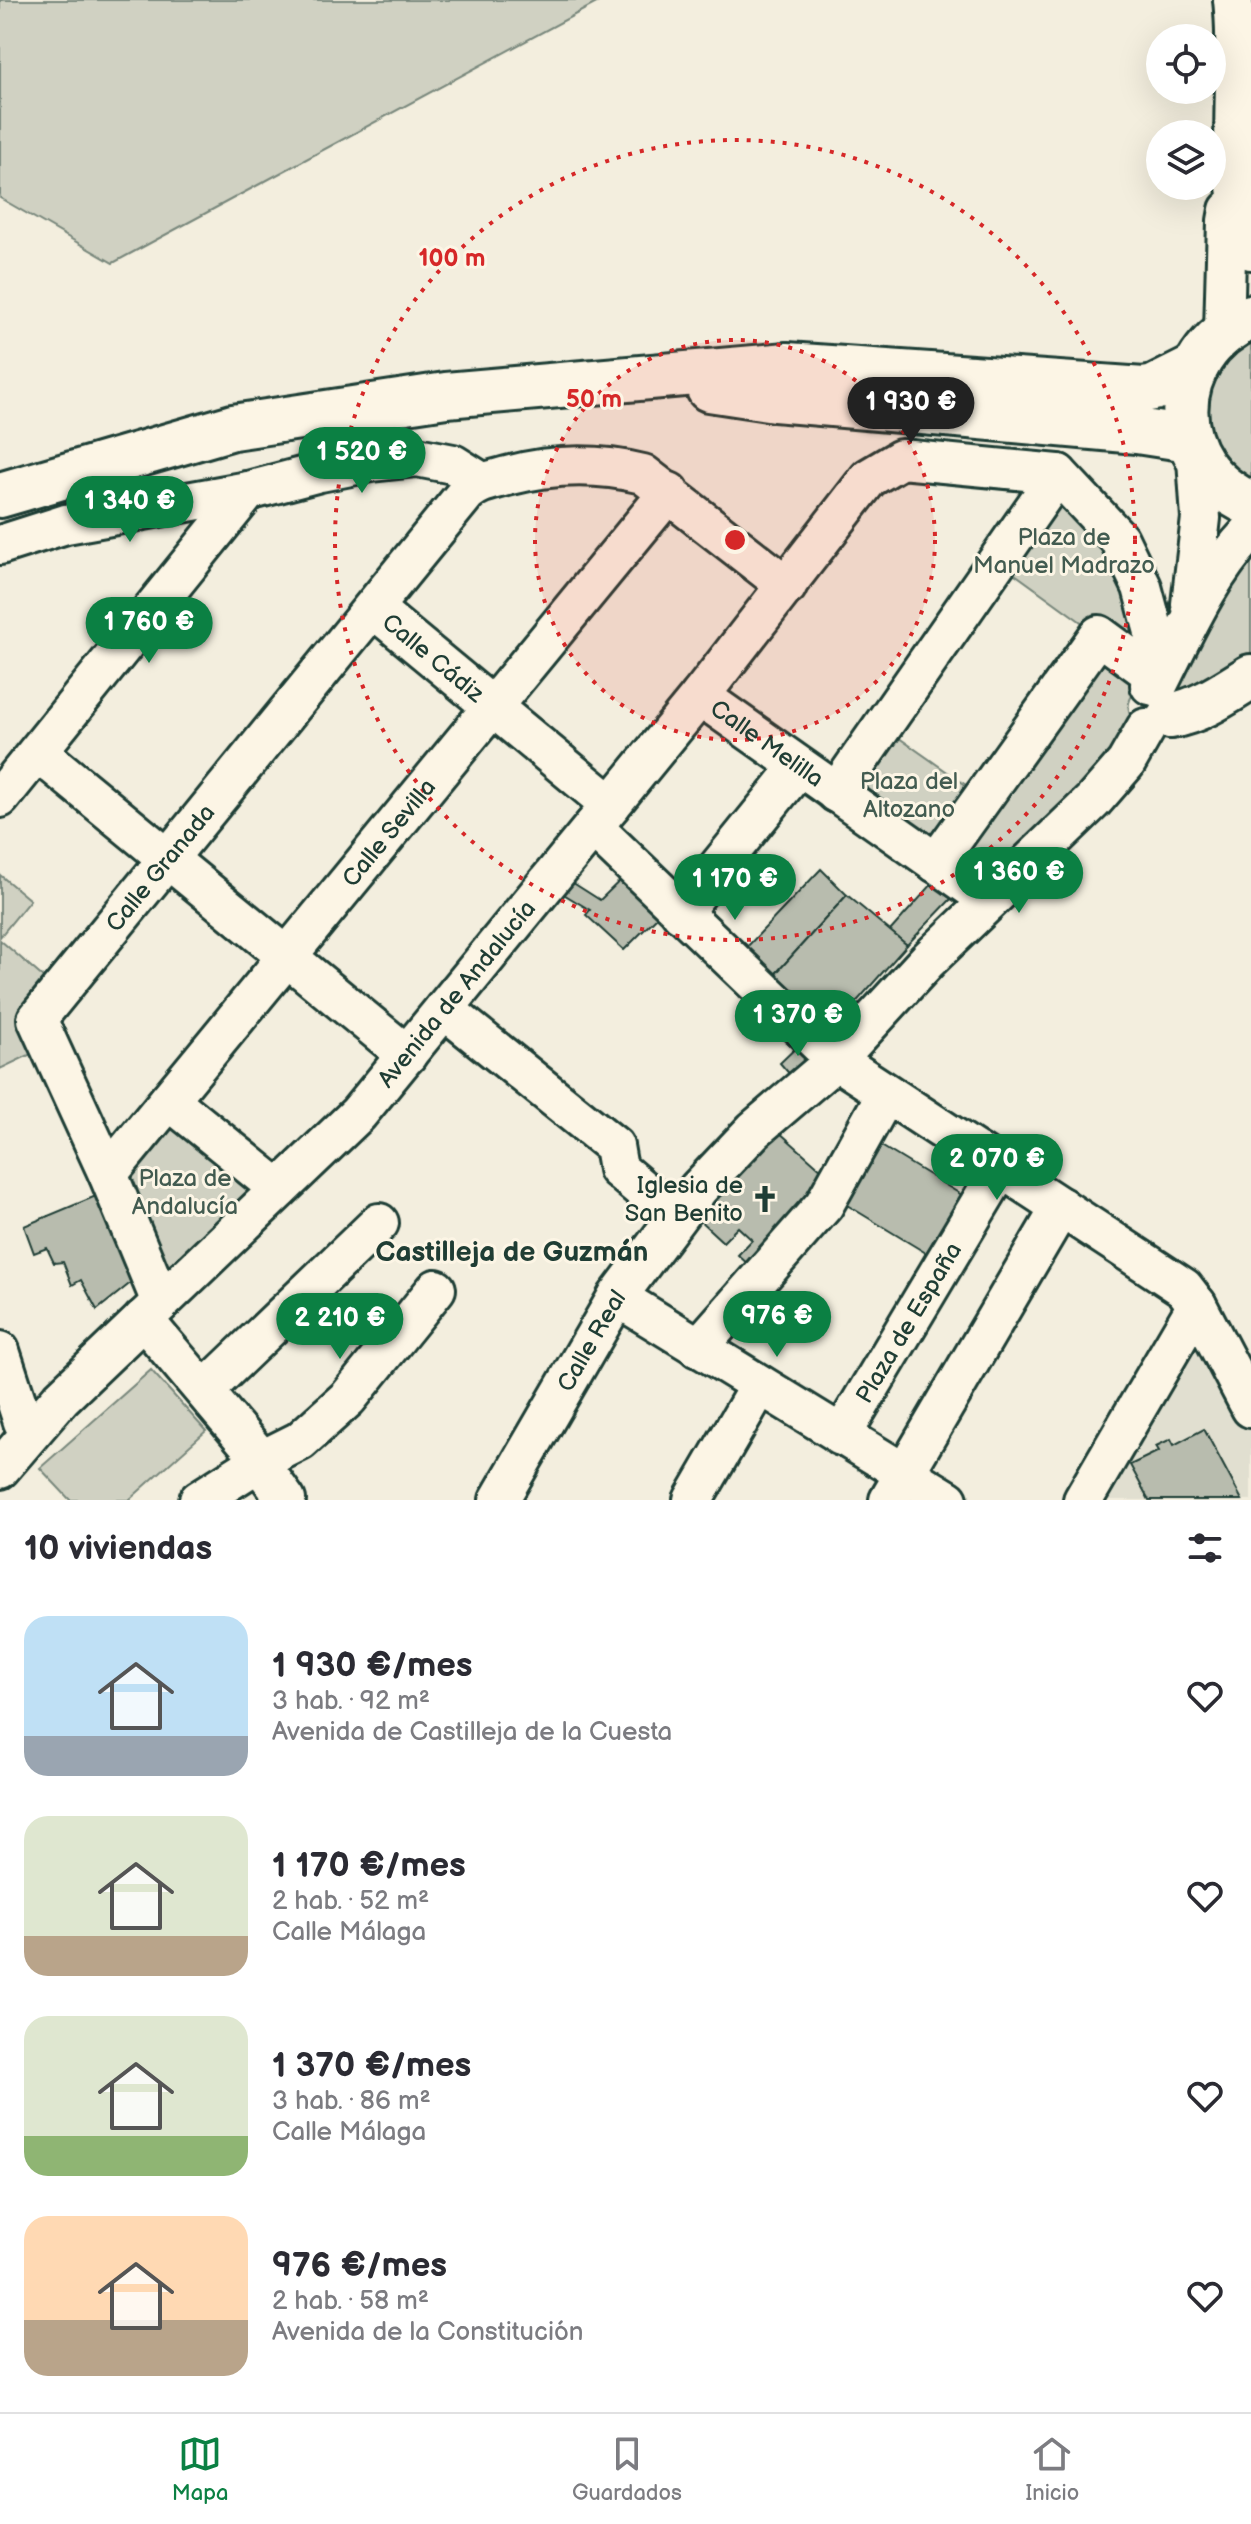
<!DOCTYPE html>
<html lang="es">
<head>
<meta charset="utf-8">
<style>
  body { margin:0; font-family:"Balsamiq Sans",sans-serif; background:#f7f7f7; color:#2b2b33; height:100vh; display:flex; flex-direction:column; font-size:30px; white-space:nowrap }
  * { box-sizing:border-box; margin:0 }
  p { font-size:26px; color:#7c7c81 }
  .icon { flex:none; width:44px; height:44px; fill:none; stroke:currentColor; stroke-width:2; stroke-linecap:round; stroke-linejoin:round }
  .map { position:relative; height:1500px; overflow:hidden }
  .side { display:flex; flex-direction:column; background:#fff; flex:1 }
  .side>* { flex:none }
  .buttons { position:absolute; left:1146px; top:24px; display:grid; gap:16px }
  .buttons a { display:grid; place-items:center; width:80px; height:80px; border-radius:50%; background:#fff; box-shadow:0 8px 32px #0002; font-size:40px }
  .price { position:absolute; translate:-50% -68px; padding:0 18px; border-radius:28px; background:#0b8043; color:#fff; font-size:26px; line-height:52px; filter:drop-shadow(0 2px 4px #0008) }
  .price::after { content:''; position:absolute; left:50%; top:48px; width:24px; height:18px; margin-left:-12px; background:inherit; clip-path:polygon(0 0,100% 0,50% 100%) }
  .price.active { background:#222; color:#fff }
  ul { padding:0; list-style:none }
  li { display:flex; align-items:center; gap:24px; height:200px; padding:0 24px }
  li span { display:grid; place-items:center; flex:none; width:224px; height:160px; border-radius:24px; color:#555 }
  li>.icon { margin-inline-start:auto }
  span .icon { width:96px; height:96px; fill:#fffc; stroke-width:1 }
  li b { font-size:34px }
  h2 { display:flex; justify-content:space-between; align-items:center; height:96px; padding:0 24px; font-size:34px }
  .tabs { display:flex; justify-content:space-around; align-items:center; height:112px; border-top:2px solid #e1e1e2; background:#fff; font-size:22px; color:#7c7c81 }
  .tabs a { display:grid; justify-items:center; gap:4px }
  .tabs .active { color:#0b8043 }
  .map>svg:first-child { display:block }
</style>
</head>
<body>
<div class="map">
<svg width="1251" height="1500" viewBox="0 0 1251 1500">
  <rect width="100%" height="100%" fill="#f3eede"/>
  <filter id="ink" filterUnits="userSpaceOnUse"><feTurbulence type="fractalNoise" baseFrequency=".0125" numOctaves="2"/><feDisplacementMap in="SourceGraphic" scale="16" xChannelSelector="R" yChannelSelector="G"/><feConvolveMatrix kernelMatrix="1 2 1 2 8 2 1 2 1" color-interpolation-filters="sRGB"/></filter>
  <g filter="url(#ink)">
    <polygon fill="#e1dfd0" points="1197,1305 1251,1408 1251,1500 1083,1500"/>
    <g fill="#d0d1c2" stroke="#78877b" stroke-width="2">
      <polygon points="0,0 602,0 113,263 0,198"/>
      <polygon points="1251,330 1251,491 1222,473 1197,395"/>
      <path d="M1058 474 1142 587 1137 690C1125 701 1126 716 1139 726L989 900 836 793 882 726 983 797 1099 635 997 561Z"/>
      <polygon points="1251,531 1251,677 1170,716 1186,631"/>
      <polygon points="0,875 30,900 0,937"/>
      <polygon points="0,940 60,992 50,1045 0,1069"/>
      <polygon points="169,1100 279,1189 161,1302 108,1174"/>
      <polygon points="151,1370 206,1431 129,1500 70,1500 40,1468"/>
    </g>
    <g fill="#b8bcae" stroke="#1f3d34" stroke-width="2">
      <polygon points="634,867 671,903 624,950 586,915 590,910 547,884 556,872 600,900"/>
      <polygon points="821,869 847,895 770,980 744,950"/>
      <polygon points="933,883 952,898 907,945 890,931"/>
      <polygon points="847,895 907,945 827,1035 770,980"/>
      <polygon points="804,1040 817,1054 792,1077 780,1063"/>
      <polygon points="778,1131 832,1179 751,1267 738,1255 752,1240 738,1227 723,1242 698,1219"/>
      <polygon points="878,1144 962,1195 926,1253 842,1202"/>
      <polygon points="115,1188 148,1269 97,1310 81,1280 72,1285 63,1262 54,1263 47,1248 34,1253 24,1226"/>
      <polygon points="1204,1429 1242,1500 1149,1500 1130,1465 1159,1451 1156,1446 1171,1439 1174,1445"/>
    </g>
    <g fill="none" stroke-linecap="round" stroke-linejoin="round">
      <g stroke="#1f3d34" stroke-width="44">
        <g id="minor">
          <path d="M1233 0C1242 76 1221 183 1251 250"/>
          <polyline points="1224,332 1227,221 1229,210"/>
          <polyline points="0,545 66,524 248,491 320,472 371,462 417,457 453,464 480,481"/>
          <polyline points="1191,604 1201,518 1197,459"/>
          <path id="s1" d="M373 608 611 805"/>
          <path d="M1157 687C1185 632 1208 576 1251 531"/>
          <path id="s2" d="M700 696 989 900"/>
          <polyline points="39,753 407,1055"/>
          <polyline points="836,793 1058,474"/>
          <polyline points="0,798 248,491"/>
          <polyline points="593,827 836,1060 1184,1288 1197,1305 1251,1408"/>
          <polyline points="936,863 1099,635 1151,673"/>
          <polyline points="681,913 799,767"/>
          <polyline points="444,1009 614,1146 618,1169 675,1217"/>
          <polyline points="169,1100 279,1189"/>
          <path id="s3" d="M108 1174 669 492"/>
          <polyline points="617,1297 948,1500"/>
          <path id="s4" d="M161 1302 108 1174 37 1019 467 492C481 481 491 481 507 476 552 464 598 463 643 474L787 586"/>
          <polyline points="143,1319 262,1460"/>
          <polyline points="698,1348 824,1205 886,1094"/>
          <polyline points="0,1351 23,1422"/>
          <polyline points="205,1390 379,1223"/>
          <path id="s5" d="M841 1436 1001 1168"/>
          <polyline points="259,1462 286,1500"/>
          <path id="s6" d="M0 1469 61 1398 358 1114 700 696 869 478 901 459 1058 474 1119 539 1142 587 1154 632 1150 685"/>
          <polyline points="199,1500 262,1460 300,1441 348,1398 436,1289"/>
          <path id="s7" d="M499 1500 617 1297 698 1189 754 1130 836 1060 928 960 1093 801 1126 763 1146 728"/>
          <polyline points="693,1500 760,1385"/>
          <polyline points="889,1500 1061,1207"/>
          <polyline points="1083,1500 1197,1305"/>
        </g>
      </g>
      <g stroke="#1f3d34" stroke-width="50">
        <g id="major">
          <path d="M1251 317C1163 356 1164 466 1251 504"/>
          <polyline points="709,389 775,399 1137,431 1189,439"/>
          <polyline points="0,495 233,427 446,395 787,365 1144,390 1154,388 1196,367"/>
          <path d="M1170 716C1200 711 1225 693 1251 677"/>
        </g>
      </g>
      <use href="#minor" stroke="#fcf5e5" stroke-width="38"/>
      <use href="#major" stroke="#fcf5e5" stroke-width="44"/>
    </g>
  </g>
  <circle cx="735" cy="540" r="200" fill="#d62828" fill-opacity=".12"/>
  <g fill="none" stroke="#d62828" stroke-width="4" stroke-dasharray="4 8">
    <circle cx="735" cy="540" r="200"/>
    <circle cx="735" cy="540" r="400"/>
  </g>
  <defs>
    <g id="church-bare" transform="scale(2.16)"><path d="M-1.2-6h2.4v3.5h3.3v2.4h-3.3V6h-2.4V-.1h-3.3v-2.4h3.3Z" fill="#1f3d34" stroke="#fcf5e5" stroke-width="2.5" paint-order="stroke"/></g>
  </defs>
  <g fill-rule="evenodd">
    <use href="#church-bare" x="765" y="1199"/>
  </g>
  <g text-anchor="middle" stroke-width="6" stroke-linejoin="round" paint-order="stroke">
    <g font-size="24" fill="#425b50" stroke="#fcf5e5">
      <text x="1064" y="545">Plaza de<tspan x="1064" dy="28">Manuel Madrazo</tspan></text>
      <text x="909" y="789">Plaza del<tspan x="909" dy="28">Altozano</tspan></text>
      <text x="185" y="1186">Plaza de<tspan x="185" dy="28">Andalucía</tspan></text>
    </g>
    <g font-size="24" fill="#1f3d34" stroke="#fcf5e5">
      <text dy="8" stroke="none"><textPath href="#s1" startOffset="78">Calle Cádiz</textPath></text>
      <text dy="8" stroke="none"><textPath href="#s2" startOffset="82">Calle Melilla</textPath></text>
      <text dy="8" stroke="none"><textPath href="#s3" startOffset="442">Calle Sevilla</textPath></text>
      <text dy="8" stroke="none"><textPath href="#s4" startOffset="504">Calle Granada</textPath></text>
      <text dy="8" stroke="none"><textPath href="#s6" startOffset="660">Avenida de Andalucía</textPath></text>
      <text dy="8" stroke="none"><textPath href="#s5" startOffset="132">Plaza de España</textPath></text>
      <text dy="8" stroke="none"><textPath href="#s7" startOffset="184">Calle Real</textPath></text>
    </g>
    <g font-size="24" fill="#1f3d34" stroke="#fcf5e5" text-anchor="end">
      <text x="743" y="1193">Iglesia de<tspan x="743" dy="28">San Benito</tspan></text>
    </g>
    <g font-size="28" font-weight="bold" fill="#1f3d34" stroke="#fcf5e5">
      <text x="512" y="1261">Castilleja de Guzmán</text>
    </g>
  </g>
  <circle cx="735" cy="540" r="12" fill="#d62828" stroke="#fcf5e5" stroke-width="4"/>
  <g font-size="24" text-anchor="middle" font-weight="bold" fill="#d62828" stroke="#fcf5e5" stroke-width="6" stroke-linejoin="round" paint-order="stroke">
    <text x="452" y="266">100 m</text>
    <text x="594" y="407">50 m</text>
  </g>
</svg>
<div class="buttons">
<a><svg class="icon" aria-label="locate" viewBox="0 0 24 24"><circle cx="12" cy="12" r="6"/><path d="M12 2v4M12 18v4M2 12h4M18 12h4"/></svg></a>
<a><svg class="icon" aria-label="layers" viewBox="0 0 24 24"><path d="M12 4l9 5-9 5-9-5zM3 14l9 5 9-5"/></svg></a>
</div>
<b class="price active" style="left:911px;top:445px">1 930 €</b>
<b class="price" style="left:362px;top:495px">1 520 €</b>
<b class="price" style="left:130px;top:544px">1 340 €</b>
<b class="price" style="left:149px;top:665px">1 760 €</b>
<b class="price" style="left:1019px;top:915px">1 360 €</b>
<b class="price" style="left:735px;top:922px">1 170 €</b>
<b class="price" style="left:798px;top:1058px">1 370 €</b>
<b class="price" style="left:997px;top:1202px">2 070 €</b>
<b class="price" style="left:777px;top:1359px">976 €</b>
<b class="price" style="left:340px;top:1361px">2 210 €</b>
</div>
<section class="side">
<h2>10 viviendas<svg class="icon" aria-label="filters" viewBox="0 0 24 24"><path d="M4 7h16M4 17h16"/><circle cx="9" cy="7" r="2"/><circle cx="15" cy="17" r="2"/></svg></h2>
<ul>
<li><span style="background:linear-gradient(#bfe0f5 75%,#9aa5b1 0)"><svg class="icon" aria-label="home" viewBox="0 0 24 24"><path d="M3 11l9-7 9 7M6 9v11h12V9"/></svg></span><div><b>1 930 €/mes</b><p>3 hab. · 92 m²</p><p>Avenida de Castilleja de la Cuesta</p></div><svg class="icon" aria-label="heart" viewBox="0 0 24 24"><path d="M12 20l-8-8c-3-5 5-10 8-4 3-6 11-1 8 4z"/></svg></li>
<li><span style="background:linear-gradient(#dfe7d0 75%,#b9a48a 0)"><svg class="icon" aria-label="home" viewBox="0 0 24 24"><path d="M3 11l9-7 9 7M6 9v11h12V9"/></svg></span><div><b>1 170 €/mes</b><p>2 hab. · 52 m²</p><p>Calle Málaga</p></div><svg class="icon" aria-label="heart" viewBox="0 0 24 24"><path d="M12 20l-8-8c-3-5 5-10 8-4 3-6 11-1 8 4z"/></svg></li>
<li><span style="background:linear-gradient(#dfe7d0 75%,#8fb573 0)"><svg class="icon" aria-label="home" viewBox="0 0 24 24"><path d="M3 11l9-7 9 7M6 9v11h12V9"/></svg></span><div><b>1 370 €/mes</b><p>3 hab. · 86 m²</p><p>Calle Málaga</p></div><svg class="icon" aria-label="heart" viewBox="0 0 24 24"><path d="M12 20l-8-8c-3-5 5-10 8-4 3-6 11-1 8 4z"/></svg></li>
<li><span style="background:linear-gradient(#ffd9b3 65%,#b9a48a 0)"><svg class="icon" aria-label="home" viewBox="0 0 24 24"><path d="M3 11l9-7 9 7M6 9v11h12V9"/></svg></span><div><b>976 €/mes</b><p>2 hab. · 58 m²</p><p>Avenida de la Constitución</p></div><svg class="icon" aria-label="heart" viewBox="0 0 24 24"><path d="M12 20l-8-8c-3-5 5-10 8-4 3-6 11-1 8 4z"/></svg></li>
</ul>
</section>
<nav class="tabs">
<a class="active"><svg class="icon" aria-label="map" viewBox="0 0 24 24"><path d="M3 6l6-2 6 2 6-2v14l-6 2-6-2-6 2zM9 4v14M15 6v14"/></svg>Mapa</a>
<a><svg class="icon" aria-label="saved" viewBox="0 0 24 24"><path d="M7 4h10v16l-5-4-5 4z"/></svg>Guardados</a>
<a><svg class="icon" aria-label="home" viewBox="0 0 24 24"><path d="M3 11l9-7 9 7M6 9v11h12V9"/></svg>Inicio</a>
</nav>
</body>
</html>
